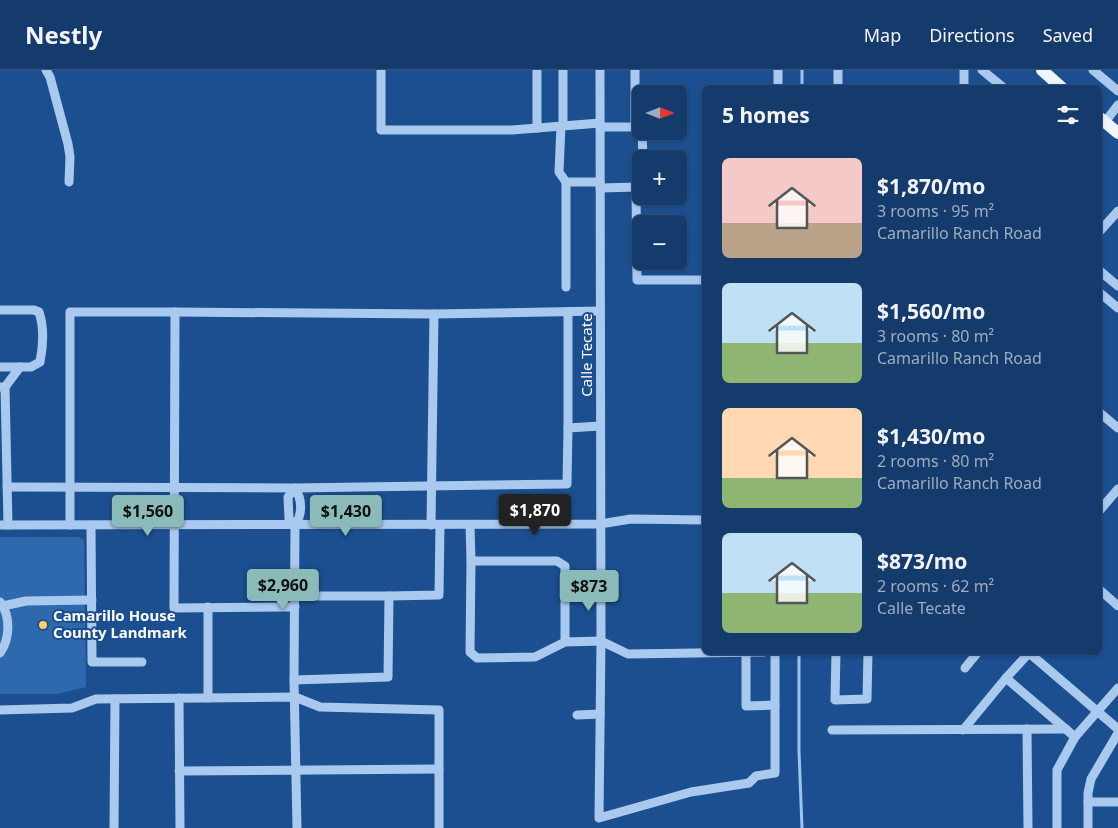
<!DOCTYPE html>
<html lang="en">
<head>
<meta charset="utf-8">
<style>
  body { margin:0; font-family:"Noto Sans",sans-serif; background:#1d4271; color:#f1f3f6; height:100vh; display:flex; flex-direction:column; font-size:19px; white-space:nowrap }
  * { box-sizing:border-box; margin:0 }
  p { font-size:16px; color:#9dadc1 }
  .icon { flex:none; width:28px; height:28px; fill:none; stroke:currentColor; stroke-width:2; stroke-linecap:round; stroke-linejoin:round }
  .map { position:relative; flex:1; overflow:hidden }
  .drawer { position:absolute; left:702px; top:15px; width:400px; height:570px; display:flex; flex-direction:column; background:#143b6b; border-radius:8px; box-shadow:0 1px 4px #0004,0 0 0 1px #33557e }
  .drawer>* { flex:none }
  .needle { width:32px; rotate:90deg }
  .tools { position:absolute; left:632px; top:15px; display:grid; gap:10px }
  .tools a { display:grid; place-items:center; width:55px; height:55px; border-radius:8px; background:#143b6b; box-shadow:0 1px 4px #0004,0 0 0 1px #33557e; font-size:25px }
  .price { position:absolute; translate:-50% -42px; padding:0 11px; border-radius:5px; background:#8bbbb9; color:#111; font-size:16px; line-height:32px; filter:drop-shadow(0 1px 2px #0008) }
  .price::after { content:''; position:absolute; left:50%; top:30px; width:15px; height:11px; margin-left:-8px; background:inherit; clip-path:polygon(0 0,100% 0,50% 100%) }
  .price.active { background:#222; color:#fff }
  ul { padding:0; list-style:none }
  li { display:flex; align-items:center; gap:15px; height:125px; padding:0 20px }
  li span { display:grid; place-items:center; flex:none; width:140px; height:100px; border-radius:8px; color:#555 }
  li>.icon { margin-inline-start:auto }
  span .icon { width:60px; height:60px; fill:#fffc; stroke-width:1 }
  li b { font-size:21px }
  h2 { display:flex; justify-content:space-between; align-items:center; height:60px; padding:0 20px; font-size:21px }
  header { display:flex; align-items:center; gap:30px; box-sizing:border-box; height:70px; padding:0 25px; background:#143b6b; border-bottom:1px solid #33557e }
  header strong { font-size:24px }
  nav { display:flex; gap:28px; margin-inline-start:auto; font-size:18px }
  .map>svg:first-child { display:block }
</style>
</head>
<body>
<header>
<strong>Nestly</strong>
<nav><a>Map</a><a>Directions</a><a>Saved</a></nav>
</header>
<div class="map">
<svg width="1118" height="758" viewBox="0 0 1118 758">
  <rect width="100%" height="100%" fill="#1b4f8f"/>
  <polygon fill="#2e69ad" points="0,467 79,467 84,470 86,617 58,624 0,624"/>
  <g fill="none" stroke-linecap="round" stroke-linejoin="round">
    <g stroke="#9cc4f0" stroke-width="3">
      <polyline points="802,18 802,0"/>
      <polyline points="799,582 799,681 802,758"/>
    </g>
    <g stroke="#a9c9ee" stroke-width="9">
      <polyline points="46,0 50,7 68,74 70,87 69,112"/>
      <polyline points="381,0 381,60 512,60 600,53"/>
      <polyline points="563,0 563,56"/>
      <polyline points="600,0 601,571 599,748 691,722 749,713 756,706 775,703 775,582"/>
      <polyline points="635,0 635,57 642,63 643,89"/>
      <polyline points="838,0 838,18"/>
      <polyline points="964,0 964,18"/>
      <polyline points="982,0 1004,18"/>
      <polyline points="1093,0 1118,21"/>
      <polyline points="778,18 778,0"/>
      <polyline points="1105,52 1118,35"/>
      <polyline points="561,56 559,102 566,112 600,112"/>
      <polyline points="600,57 635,57"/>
      <polyline points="537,58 537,0"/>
      <polyline points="641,107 636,121 637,210 705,210"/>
      <polyline points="600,118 637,117"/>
      <polyline points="1100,161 1118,141"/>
      <polyline points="1100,201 1118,216"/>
      <polyline points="566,217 566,112"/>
      <polyline points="1100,223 1118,238"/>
      <path d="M0 240H34L39 242C44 257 43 277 40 292L31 297H0"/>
      <polyline points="175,242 434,244 600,241"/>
      <polyline points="0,317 5,317 8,455"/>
      <polyline points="5,317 20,297"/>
      <polyline points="1100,343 1118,358"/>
      <polyline points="568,358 568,242"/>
      <polyline points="7,417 295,418 567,414 568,358 600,356"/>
      <polyline points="1100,440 1118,419"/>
      <polyline points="0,455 600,454 631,449 705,450"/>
      <polyline points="70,455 70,242 175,242 174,538 295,537"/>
      <polyline points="91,455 92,592 142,592"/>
      <path d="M295 455 289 449 288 427 295 418C302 429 303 444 295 455L294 610 297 758"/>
      <polyline points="431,455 434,244"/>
      <polyline points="470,455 471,491"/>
      <polyline points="1100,520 1118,536"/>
      <polyline points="294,526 389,526 388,607 294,610"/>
      <polyline points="389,526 439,525 440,455"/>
      <polyline points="3,536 26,531 92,530"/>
      <polyline points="208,537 208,628"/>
      <polyline points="565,572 565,496 557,491 471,491 470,582 477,588 535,587 565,572 601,571 628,584 764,582"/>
      <polyline points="746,582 746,636 775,635"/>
      <polyline points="836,582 835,630 867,629 868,582"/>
      <polyline points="1028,582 1118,659"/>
      <path d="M0 583C10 569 11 546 0 532"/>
      <polyline points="1029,583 1006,608 1075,667 1118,618"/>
      <polyline points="965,598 978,582"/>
      <polyline points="179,628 180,758"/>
      <polyline points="0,640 72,638 96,629 295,627 320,637 439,640 439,758"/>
      <polyline points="577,645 600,644"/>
      <polyline points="1027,659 1028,758"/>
      <polyline points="832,660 1066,659"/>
      <polyline points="963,660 1006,608"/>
      <polyline points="179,701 439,699"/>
      <polyline points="1088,732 1118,732"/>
      <polyline points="114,758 115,629"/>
      <polyline points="1057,758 1057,700 1075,667"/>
      <polyline points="1088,758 1088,723 1091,709 1118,663"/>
    </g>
    <g stroke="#f0f6ff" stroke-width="12">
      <polyline points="1042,0 1062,18"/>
      <polyline points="1100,48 1118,63"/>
    </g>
  </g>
  <circle fill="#ffd166" stroke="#1b4f8f" stroke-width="2" cx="43" cy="555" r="5"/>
  <g text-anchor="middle" stroke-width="4" stroke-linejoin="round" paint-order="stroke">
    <g font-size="15" fill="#fff" stroke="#1b4f8f">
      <text transform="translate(587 285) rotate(-90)" y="5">Calle Tecate</text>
    </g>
    <g font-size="15" font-weight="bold" fill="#fff" stroke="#1b4f8f" text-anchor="start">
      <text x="53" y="551">Camarillo House<tspan x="53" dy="17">County Landmark</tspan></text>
    </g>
  </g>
</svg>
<div class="tools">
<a><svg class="needle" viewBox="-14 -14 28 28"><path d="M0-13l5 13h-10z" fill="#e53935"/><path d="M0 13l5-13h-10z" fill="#9dadc1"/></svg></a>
<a>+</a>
<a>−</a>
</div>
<b class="price active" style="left:535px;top:466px">$1,870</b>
<b class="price" style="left:148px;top:467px">$1,560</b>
<b class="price" style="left:346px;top:467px">$1,430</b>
<b class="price" style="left:283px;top:541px">$2,960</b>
<b class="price" style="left:589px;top:542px">$873</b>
<section class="drawer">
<h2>5 homes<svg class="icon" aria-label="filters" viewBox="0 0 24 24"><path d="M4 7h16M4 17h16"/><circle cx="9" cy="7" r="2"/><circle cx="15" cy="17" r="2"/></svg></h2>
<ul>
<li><span style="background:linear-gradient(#f6c9c9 65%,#b9a48a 0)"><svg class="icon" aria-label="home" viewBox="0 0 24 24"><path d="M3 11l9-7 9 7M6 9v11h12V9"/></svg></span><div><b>$1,870/mo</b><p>3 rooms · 95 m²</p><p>Camarillo Ranch Road</p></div></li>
<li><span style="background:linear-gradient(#bfe0f5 60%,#8fb573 0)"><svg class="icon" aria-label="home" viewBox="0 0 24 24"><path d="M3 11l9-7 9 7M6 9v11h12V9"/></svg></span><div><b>$1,560/mo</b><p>3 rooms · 80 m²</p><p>Camarillo Ranch Road</p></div></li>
<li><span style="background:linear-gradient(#ffd9b3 70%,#8fb573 0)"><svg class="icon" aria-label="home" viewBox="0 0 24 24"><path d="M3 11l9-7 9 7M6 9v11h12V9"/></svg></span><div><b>$1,430/mo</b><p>2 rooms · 80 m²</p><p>Camarillo Ranch Road</p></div></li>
<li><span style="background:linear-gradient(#bfe0f5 60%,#8fb573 0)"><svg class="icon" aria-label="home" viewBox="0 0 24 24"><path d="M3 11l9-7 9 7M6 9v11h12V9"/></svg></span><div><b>$873/mo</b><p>2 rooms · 62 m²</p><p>Calle Tecate</p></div></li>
</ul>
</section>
</div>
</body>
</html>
